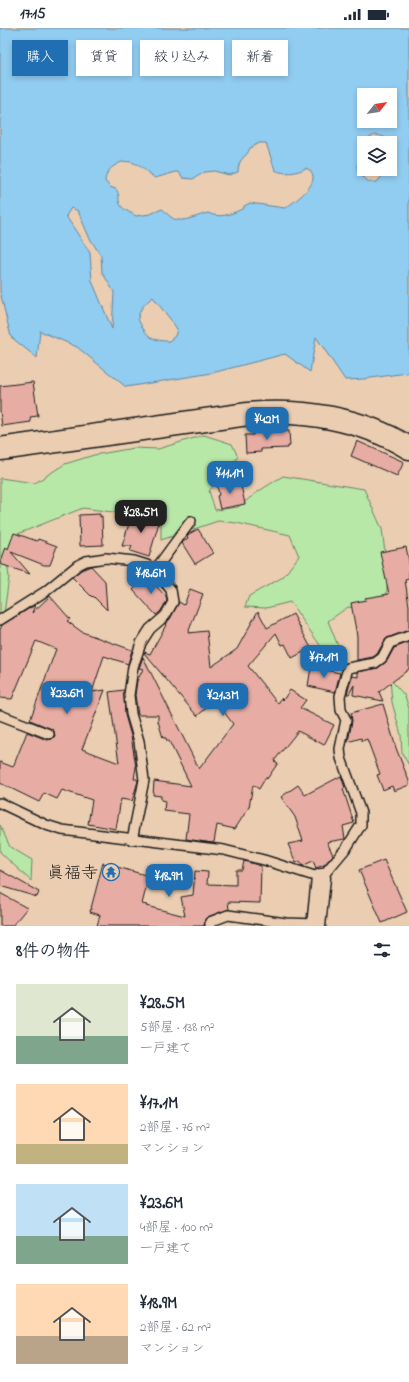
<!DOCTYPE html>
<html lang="ja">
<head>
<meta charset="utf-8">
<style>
  body { margin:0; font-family:"Indie Flower","Klee One",sans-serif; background:#f6f6f7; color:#1f2937; height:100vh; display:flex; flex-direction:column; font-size:15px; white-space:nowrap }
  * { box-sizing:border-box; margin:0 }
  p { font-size:13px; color:#747a83 }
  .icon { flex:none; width:22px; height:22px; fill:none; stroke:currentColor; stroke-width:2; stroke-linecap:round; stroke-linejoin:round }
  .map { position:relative; height:898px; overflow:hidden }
  .panel { display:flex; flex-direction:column; background:#fff; flex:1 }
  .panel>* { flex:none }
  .guide { position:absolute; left:12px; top:12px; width:385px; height:36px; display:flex; gap:8px }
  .needle { width:26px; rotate:60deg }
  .buttons { position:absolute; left:357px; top:60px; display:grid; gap:8px }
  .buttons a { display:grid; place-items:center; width:40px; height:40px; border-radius:0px; background:#fff; box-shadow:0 2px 6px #0003; font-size:20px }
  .price { position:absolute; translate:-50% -34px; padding:0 9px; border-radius:8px; background:#1f6fb2; color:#fff; font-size:13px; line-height:26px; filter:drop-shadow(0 1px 2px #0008) }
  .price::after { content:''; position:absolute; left:50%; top:24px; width:12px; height:9px; margin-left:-6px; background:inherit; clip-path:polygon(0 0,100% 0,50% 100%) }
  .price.on { background:#222; color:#fff }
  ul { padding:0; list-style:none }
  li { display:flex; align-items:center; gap:12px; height:100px; padding:0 16px }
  li span { display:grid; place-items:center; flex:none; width:112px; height:80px; border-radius:0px; color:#555 }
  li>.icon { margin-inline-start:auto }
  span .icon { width:48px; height:48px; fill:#fffc; stroke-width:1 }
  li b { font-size:17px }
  h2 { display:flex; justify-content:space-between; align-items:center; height:48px; padding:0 16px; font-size:17px }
  .pill { padding:0 14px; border-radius:0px; background:#fff; box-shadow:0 2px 6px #0003; font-size:14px; line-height:36px }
  .pill.on { background:#1f6fb2; color:#fff }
  .status { display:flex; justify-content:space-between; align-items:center; height:28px; padding:0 20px; background:#fff; direction:ltr }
  .status svg { height:11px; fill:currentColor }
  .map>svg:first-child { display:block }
</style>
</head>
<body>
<div class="status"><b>17:15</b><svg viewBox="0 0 49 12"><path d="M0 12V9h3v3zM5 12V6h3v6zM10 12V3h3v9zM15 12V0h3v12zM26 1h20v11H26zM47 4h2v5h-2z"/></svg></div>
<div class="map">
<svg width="409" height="898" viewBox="0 0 409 898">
  <rect width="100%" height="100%" fill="#ebceb2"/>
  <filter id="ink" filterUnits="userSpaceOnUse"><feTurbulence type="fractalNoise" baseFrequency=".025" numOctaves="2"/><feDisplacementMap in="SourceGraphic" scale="8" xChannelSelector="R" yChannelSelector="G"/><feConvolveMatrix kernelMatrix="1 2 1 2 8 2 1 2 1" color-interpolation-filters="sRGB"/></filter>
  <g filter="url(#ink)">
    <g fill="#b8e8a8" stroke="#6a8262">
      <polygon points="204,407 232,416 238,429 209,463 215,482 238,479 259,463 283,448 364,461 382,501 388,548 385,584 348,579 328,593 340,623 322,620 290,574 266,580 245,579 249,568 283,549 299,528 290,507 237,495 218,493 161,512 161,483 142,477 120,485 83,480 15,507 6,527 9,549 3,593 0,595 0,450 35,455 65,436 94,427 134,420 158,421"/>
      <polygon points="390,651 405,668 409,681 409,737 402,725 401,707 392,674"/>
      <polygon points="0,797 10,819 32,832 31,853 0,824"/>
    </g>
    <path fill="#91ccf1" stroke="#62869c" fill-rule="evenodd" d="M0 0H409V345C387 347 366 352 345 352L316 309 310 344 285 326 212 345 126 359 77 319 40 303 37 330 11 309 0 264ZM364 67H390V93H364ZM375 107C395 108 396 126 390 141H388L377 154H369L358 145 357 137 361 130 358 124C362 115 366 111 375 107ZM259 115H266L275 142C284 147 297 145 306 140L311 143C312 145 313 147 313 149 314 160 293 175 285 180L250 175 244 178V180C232 186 220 191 208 185 198 187 180 197 171 189 167 187 166 183 162 181L150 186 136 188C130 184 120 181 119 173 119 168 119 166 116 161L110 159 105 153C106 146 108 142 114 138 131 126 142 141 155 150L176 144H179L183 150 193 151 205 144 214 143 229 147 238 144C238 129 247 130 250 120ZM71 180 78 183 89 209 101 228 102 244 114 264 112 301 92 253 90 225 66 188ZM153 269C161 281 170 289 177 301L175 308 169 313C150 313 146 307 138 291 139 281 145 275 153 269Z"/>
    <g fill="#e7ada4" stroke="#1c1c1c">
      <polygon points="33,354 38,388 30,389 31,394 2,398 0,383 0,358"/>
      <polygon points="289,403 290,418 288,418 288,420 261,421 261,424 246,425 245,407 253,407 253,405"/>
      <polygon points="357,413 404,434 397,448 351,428"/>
      <polygon points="240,453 245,476 220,481 217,468 219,467 217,457"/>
      <polygon points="136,484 160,491 149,529 130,523 132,518 122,518 132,486 135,487"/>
      <polygon points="100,486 100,489 102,488 103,517 80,518 79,487"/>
      <polygon points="198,501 213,525 195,536 182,515 188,510 187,508 189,506"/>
      <polygon points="14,505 37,513 38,511 57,518 50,537 44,537 11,524 30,546 0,536 6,519 8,521"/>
      <polygon points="406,519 409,533 409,551 405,552 409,578 409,602 387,610 385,612 377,626 373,629 357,632 357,608 351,575 366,572 365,570 389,566 380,524"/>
      <polygon points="91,538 105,553 107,582 93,568 92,569 72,549 81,542"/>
      <polygon points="147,548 166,569 167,573 160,584 156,587 133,562"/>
      <polygon points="190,561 203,566 188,605 207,603 211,639 237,621 258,583 267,600 293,586 311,620 292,630 285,616 282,617 276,605 248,638 278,676 281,670 283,672 290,662 306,672 300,680 334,697 324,717 298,703 274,733 278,735 267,751 266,749 259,761 253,757 249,779 235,801 217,797 214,814 212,815 186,811 189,786 164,783 165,773 161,772 161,768 153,767 154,753 191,758 169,713 167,713 166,710 163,710 158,693 158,687 138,687 135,667 137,653 143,641 139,640 143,629 199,741 233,696 218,676 217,677 214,674 197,688 144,625 144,624 150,626 166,597 165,596 170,591 179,574 184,577"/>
      <polygon points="50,568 70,591 67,593 82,604 132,622 128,636 104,628 92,664 105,662 82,721 119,735 109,664 124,662 125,687 131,708 136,739 134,751 137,751 138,753 132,773 121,771 116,801 88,796 92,772 62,762 57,771 44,765 39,774 0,755 0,734 13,739 27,704 47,712 52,711 55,708 54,703 52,701 30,692 56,621 36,613 12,671 0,670 0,602 2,597 35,577 32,585"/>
      <polygon points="409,614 409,641 379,664 383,673 353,667 354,657 349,666 347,666 352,648 358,649 358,644 378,640 387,633 394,620"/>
      <polygon points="311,639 340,645 335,664 308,658"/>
      <polygon points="383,676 396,720 409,753 409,757 394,763 392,758 383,762 377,747 380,746 367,711 362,713 361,710 348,714 352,693 351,685"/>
      <polygon points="341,748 345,760 343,761 354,795 343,798 345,811 327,814 333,827 324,837 316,840 313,833 302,838 300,833 296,835 288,816 303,813 295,789 281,769 298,757 305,767"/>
      <polygon points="384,832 407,884 382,895 359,842"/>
      <polygon points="244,833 261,838 260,875 228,874 229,881 207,889 205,891 204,898 97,898 100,887 90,884 103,835 149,848 142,876 147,877 146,878 185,888 181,869 193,867 195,843 208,844 207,856 236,857 236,842 242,842"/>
      <polygon points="0,842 39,864 37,869 0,858"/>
      <polygon points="0,865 27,880 12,898 0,898"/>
    </g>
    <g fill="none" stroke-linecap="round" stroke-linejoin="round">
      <g stroke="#1c1c1c" stroke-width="12">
        <g id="lane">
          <polyline points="155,542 191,493"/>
          <polyline points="0,592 46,563 78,537 86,533 106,530 134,533 147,537 155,542 171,562 173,574 165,588 150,601 141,615 133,639 129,667 131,686 139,713 144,752 132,812"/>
          <polyline points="0,687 49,706"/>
          <polyline points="0,775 46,797 62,802 224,822 264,832 321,850 347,819 361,797 361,785 341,730 340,721 346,692 341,682 340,668 348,640 375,635 382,630 390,615 409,608"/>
          <polyline points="210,898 210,894 228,887 286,895 316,896"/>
        </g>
      </g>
      <g stroke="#1c1c1c" stroke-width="21">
        <polyline id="street" points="316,898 321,850"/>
      </g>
      <g stroke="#1c1c1c" stroke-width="25">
        <path id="secondary" d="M0 421 248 386C302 381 361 390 409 420"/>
      </g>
      <use href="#lane" stroke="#ebceb2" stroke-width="9"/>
      <use href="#street" stroke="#ebceb2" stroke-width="18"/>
      <use href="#secondary" stroke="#ebceb2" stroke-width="22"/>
    </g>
  </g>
  <defs>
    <g id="temple-ring" transform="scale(0.9)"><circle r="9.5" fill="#ebceb2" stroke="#1f6fb2" stroke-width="1.5"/><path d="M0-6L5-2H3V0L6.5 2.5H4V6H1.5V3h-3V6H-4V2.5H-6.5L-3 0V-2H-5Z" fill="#1f6fb2"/></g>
  </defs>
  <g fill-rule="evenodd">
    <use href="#temple-ring" x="111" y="844"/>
  </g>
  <g text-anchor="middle" stroke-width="3" stroke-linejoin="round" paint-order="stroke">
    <g font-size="17" fill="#1c1c1c" stroke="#ebceb2" text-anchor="end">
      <text x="98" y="850">眞福寺</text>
    </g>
  </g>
</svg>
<div class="buttons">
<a><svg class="needle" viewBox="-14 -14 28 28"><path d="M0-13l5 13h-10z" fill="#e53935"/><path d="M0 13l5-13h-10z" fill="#747a83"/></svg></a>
<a><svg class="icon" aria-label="layers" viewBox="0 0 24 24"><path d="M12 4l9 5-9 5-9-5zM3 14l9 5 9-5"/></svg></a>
</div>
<b class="price" style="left:267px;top:413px">¥42M</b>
<b class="price" style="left:230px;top:467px">¥11.1M</b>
<b class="price on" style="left:141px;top:506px">¥28.5M</b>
<b class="price" style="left:151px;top:567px">¥18.6M</b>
<b class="price" style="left:324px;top:651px">¥17.1M</b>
<b class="price" style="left:67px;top:687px">¥23.6M</b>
<b class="price" style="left:223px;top:689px">¥21.3M</b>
<b class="price" style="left:169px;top:870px">¥18.9M</b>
<div class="guide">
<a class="pill on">購入</a>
<a class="pill">賃貸</a>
<a class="pill">絞り込み</a>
<a class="pill">新着</a>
</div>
</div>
<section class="panel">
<h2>8件の物件<svg class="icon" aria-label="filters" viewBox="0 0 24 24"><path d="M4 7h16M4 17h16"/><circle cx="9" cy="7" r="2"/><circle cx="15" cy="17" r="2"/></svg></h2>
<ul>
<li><span style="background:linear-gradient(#dfe7d0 65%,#7fa58c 0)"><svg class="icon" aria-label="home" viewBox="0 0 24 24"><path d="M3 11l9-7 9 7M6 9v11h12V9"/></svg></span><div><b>¥28.5M</b><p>5部屋 · 138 m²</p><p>一戸建て</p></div></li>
<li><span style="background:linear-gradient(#ffd9b3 75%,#c2b280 0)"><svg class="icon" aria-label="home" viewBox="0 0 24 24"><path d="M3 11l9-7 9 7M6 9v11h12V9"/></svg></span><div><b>¥17.1M</b><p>2部屋 · 76 m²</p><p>マンション</p></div></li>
<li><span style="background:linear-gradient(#bfe0f5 65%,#7fa58c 0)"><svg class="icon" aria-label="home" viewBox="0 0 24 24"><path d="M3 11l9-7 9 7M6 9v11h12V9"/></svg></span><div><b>¥23.6M</b><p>4部屋 · 100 m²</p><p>一戸建て</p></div></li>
<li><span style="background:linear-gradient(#ffd9b3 65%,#b9a48a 0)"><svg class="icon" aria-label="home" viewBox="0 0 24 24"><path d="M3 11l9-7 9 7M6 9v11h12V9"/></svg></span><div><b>¥18.9M</b><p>2部屋 · 62 m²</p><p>マンション</p></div></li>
</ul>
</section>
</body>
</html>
